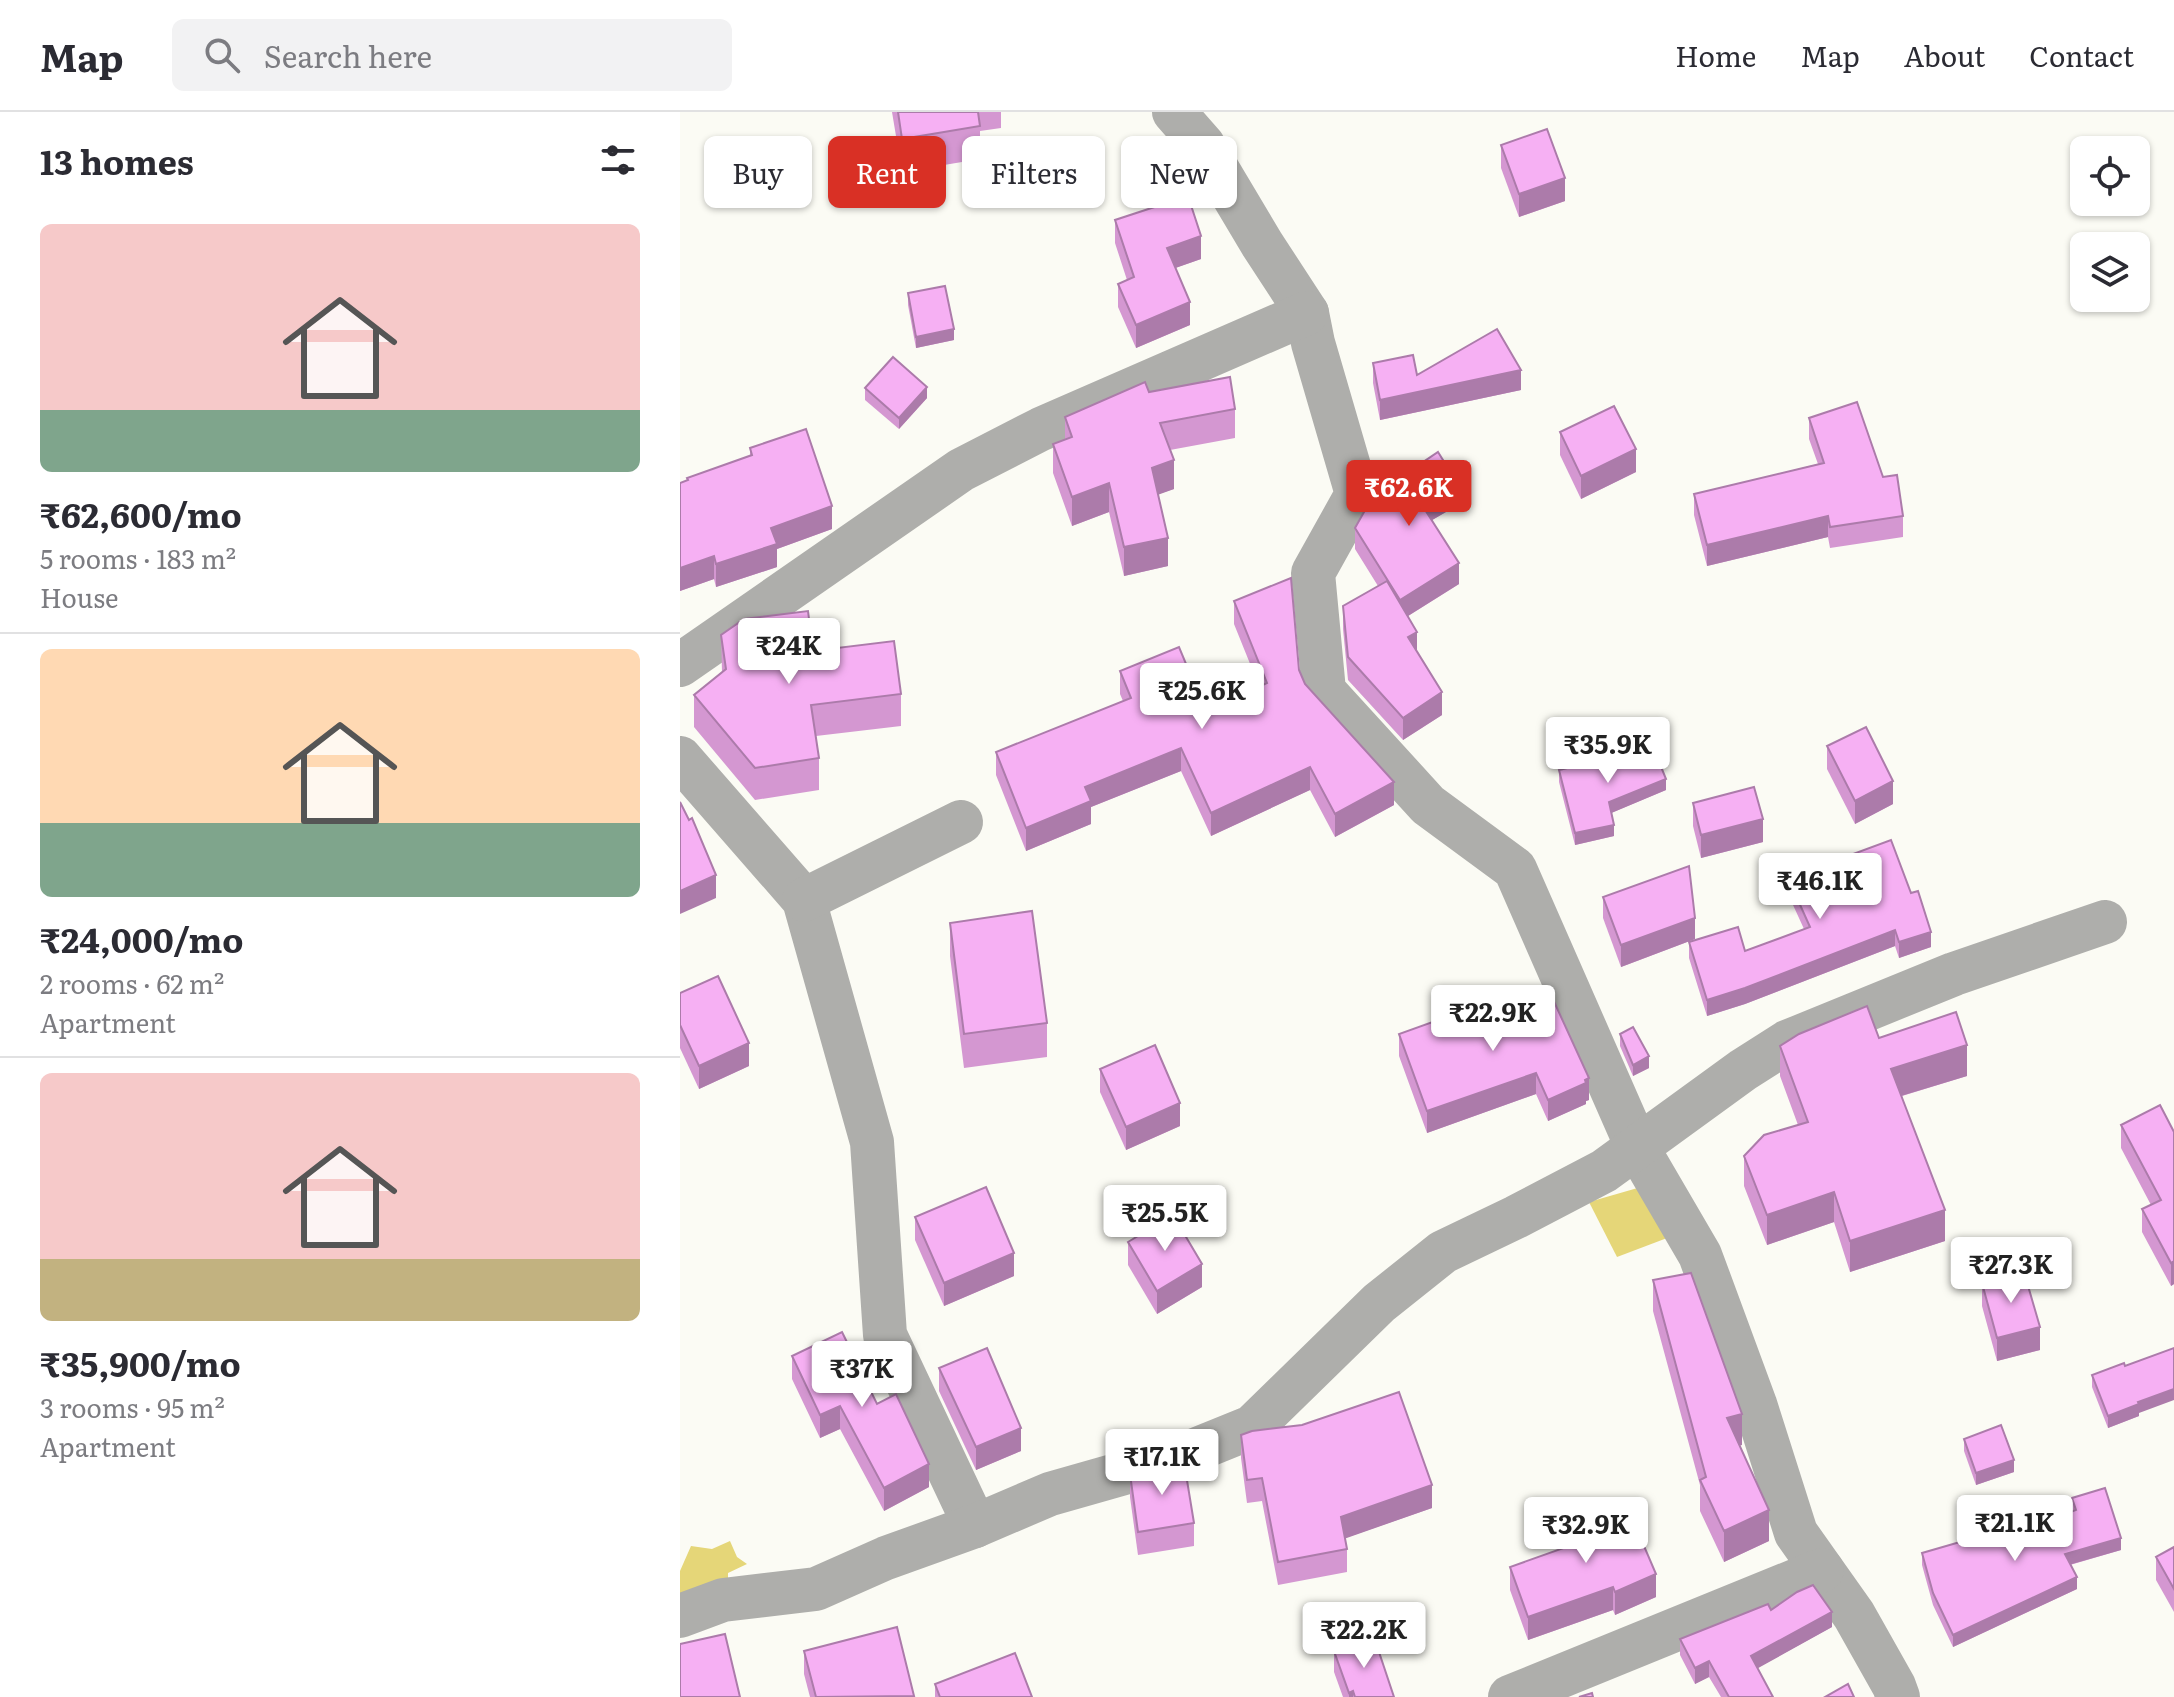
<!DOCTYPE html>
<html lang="en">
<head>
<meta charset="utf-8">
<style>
  body { margin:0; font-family:Literata,serif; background:#f2f2f3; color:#2b2b33; height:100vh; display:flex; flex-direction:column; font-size:30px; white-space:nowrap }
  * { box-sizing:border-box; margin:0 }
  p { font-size:26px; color:#7c7c81 }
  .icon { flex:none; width:44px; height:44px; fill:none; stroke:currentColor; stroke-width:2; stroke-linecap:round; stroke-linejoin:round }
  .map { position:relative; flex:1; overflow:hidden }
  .sheet { display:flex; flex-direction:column; background:#fff; width:680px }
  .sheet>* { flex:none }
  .hud { position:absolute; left:24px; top:24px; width:760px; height:72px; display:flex; gap:16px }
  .tools { position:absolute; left:1390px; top:24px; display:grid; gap:16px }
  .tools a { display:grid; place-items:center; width:80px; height:80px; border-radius:12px; background:#fff; box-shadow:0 2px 6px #0004; font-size:40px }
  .price { position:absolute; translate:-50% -68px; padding:0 18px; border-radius:8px; background:#fff; color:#222; font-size:26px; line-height:52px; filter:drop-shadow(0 2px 4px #0008) }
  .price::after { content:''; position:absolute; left:50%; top:48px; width:24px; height:18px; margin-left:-12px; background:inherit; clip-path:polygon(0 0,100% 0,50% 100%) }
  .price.active { background:#d93025; color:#fff }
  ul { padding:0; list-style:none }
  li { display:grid; align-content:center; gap:16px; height:424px; padding:0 40px }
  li+li { border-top:2px solid #e1e1e2 }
  li span { display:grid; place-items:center; height:248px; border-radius:12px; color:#555 }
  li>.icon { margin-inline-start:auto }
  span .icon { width:144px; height:144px; fill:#fffc; stroke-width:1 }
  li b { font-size:34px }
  h2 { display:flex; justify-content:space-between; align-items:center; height:96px; padding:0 40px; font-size:34px }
  .pill { padding:0 28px; border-radius:12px; background:#fff; box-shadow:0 2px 6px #0004; font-size:28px; line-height:72px }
  .pill.active { background:#d93025; color:#fff }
  header { display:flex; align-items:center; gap:48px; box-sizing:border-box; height:112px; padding:0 40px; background:#fff; border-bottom:2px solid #e1e1e2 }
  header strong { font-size:38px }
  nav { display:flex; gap:44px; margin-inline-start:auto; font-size:28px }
  .search { width:560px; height:72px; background:#f2f2f3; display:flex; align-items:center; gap:20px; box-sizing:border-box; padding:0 28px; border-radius:12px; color:#7c7c81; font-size:30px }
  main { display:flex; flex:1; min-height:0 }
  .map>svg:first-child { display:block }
</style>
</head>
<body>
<header>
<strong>Map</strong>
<div class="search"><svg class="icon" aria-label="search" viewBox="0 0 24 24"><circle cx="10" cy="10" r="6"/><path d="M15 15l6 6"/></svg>Search here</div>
<nav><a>Home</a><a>Map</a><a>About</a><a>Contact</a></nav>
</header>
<main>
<section class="sheet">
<h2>13 homes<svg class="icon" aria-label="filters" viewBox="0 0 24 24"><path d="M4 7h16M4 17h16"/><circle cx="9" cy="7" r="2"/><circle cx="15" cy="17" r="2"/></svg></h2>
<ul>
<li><span style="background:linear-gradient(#f6c9c9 75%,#7fa58c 0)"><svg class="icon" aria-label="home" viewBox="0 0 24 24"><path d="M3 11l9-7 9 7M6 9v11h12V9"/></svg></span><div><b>₹62,600/mo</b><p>5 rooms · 183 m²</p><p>House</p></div></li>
<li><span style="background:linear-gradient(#ffd9b3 70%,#7fa58c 0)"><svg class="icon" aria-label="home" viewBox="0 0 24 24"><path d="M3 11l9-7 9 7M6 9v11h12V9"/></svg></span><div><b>₹24,000/mo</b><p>2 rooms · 62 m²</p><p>Apartment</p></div></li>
<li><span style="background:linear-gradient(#f6c9c9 75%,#c2b280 0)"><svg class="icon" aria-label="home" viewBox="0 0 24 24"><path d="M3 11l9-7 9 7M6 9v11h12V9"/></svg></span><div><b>₹35,900/mo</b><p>3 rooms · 95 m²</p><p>Apartment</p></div></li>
</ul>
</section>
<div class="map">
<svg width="1494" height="1585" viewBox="0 0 1494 1585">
  <rect width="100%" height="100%" fill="#fbfbf4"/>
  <g fill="#e5d678">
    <polygon points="961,1075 995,1123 937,1145 909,1090"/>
    <polygon points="50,1429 57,1445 67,1452 48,1461 48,1479 0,1494 0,1459 11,1434 32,1437"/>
  </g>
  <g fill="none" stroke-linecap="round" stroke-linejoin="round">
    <g stroke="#aeaeab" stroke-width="44">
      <polyline points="494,0 523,33 582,132 627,201 633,231 677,382 633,461 644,579 748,693 835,757 957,1035 1020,1143 1075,1292 1116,1421 1174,1503 1214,1574 1218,1585"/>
      <polyline points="0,553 281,358 361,317 627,201"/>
      <polyline points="0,646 124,788 192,1030 205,1223 295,1414"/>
      <polyline points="124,788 281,710"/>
      <polyline points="0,1504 43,1488 136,1477 206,1446 295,1414 370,1382 493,1347 572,1315 699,1191 763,1140 836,1105 924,1059 1063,958 1107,930 1274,862 1425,810"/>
      <polyline points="830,1585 1142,1458"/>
    </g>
  </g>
  <g fill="#d497d1">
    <polygon points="212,0 321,0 321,16 300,19 300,47 222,60"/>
    <polygon points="821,33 885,89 839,105 821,56"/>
    <polygon points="435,108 521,147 495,156 510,213 456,236 438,195 438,172 447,168 435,131"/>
    <polygon points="228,181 274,228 236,236 228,193"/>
    <polygon points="693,251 737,263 841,278 700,308 693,271"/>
    <polygon points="185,276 247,286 219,317 185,288"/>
    <polygon points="469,280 555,297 555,326 490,338 494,377 478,382 488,454 444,464 429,400 392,414 373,361 373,332 385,328 385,305"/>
    <polygon points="1129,306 1203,365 1223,404 1223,425 1150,436 1148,425 1027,454 1014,403 1014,382 1138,352 1129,327"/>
    <polygon points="880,320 956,360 901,387 880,343"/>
    <polygon points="70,336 152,417 97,437 97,455 36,475 34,467 0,479 0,371 7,369 7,366 70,344"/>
    <polygon points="778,393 752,408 779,472 728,504 737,540 762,603 723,628 668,568 663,517 663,494 698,474 675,437 675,416"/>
    <polygon points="554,489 619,558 625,572 714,693 655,725 630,678 531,724 501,659 411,695 411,712 346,739 316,663 316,640 443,589 440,582 440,559 526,600 579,574 554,512"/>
    <polygon points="41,523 133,539 221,582 221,614 136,624 139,646 139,678 75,688 14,615 14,583 42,560"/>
    <polygon points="1147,634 1213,692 1175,712 1147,657"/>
    <polygon points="879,658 986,678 931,701 934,724 895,733 879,670"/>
    <polygon points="1013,691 1083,730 1021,746 1013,714"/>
    <polygon points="1108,766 1251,835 1219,846 1215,834 1065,892 1027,904 1009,846 1009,830 1065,839 1124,817 1108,782"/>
    <polygon points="923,785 1015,827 941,855 923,806"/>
    <polygon points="270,811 367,911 367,945 284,956 270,844"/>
    <polygon points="0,881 69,954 19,977 0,936"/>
    <polygon points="810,910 909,988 906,989 906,992 868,1009 856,982 747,1021 719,944 719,922"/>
    <polygon points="940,922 969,956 953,964 940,934"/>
    <polygon points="1199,926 1287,964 1222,984 1265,1129 1170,1160 1154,1110 1087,1133 1064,1074 1064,1044 1118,1013 1100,964 1100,934"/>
    <polygon points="420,957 500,1014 446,1038 420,980"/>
    <polygon points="1441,1013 1494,1020 1494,1172 1491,1174 1462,1120 1462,1097 1471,1093 1441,1036"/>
    <polygon points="235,1105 334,1164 264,1194 235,1128"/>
    <polygon points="448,1130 522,1175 477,1202 448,1153"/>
    <polygon points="973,1168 1062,1333 1060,1333 1089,1429 1044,1450 1020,1399 1020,1373 973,1199"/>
    <polygon points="1302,1171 1360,1238 1317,1249 1302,1194"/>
    <polygon points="112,1244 197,1292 249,1375 204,1399 160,1317 140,1326 112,1267"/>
    <polygon points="259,1256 341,1339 296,1358 259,1279"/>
    <polygon points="1412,1263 1459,1301 1459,1304 1428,1316 1412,1275"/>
    <polygon points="561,1323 752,1396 665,1426 667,1437 667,1460 598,1473 582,1389 567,1391 561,1346"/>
    <polygon points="1284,1327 1334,1360 1296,1373 1284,1339"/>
    <polygon points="450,1362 514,1411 514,1434 458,1443 450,1385"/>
    <polygon points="1392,1386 1441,1438 1390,1453 1397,1477 1273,1535 1253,1493 1242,1453 1242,1441 1312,1430 1393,1399"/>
    <polygon points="905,1409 976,1485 935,1503 933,1498 848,1528 830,1478 830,1455 905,1429"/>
    <polygon points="1494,1435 1494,1500 1476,1468 1476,1445"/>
    <polygon points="1091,1498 1152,1515 1077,1556 1093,1585 1041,1585 1029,1565 1015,1572 1000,1543 1000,1527"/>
    <polygon points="124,1539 234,1585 130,1585 124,1562"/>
    <polygon points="654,1539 714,1585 663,1585 654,1560"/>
    <polygon points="255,1572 352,1585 255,1585"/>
  </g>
  <g fill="#ac7baa">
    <polygon points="885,66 885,89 839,105 839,82"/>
    <polygon points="521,124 521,147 487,159 487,136"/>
    <polygon points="510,190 510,213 456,236 456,213"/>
    <polygon points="274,217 274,228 236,236 236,225"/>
    <polygon points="841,258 841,278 700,308 700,288"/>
    <polygon points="247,275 247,286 219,317 219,306"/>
    <polygon points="956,337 956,360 901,387 901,364"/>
    <polygon points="494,348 494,377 472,385 472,356"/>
    <polygon points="429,371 429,400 392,414 392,385"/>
    <polygon points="778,372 778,393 742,414 742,393"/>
    <polygon points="152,394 152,417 97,437 97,455 36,475 36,452 91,416"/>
    <polygon points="1148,404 1148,425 1027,454 1027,433"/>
    <polygon points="488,426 488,454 444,464 444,435"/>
    <polygon points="34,444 34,467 0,479 0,456"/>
    <polygon points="779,451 779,472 720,509 720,488"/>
    <polygon points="737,520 737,543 728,525"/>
    <polygon points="762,580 762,603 723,628 723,606"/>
    <polygon points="501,636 501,659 411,695 411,712 346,739 346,716 405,675"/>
    <polygon points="630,655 630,678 531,724 531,701"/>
    <polygon points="986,667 986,678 929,702 929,690"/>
    <polygon points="1213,669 1213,692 1175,712 1175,689"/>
    <polygon points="714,670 714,693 655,725 655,702"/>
    <polygon points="1083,707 1083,730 1021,746 1021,723"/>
    <polygon points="934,713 934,724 895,733 895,721"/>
    <polygon points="36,763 36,786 0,802 0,779"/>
    <polygon points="1015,806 1015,827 941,855 941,833"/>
    <polygon points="1215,818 1215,834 1065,892 1027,904 1027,888"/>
    <polygon points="1251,820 1251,835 1219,846 1219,830"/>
    <polygon points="69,931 69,954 19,977 19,954"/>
    <polygon points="1287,933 1287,964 1211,987 1211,957"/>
    <polygon points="969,944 969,956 953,964 953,953"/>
    <polygon points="856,961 856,982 747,1021 747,999"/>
    <polygon points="909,966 909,988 906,989 906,992 868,1009 868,988"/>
    <polygon points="500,991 500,1014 446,1038 446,1015"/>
    <polygon points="1154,1080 1154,1110 1087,1133 1087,1103"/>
    <polygon points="1265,1098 1265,1129 1170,1160 1170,1129"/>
    <polygon points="334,1141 334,1164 264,1194 264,1171"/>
    <polygon points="1494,1149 1494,1172 1491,1174 1491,1151"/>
    <polygon points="522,1152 522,1175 477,1202 477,1179"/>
    <polygon points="1360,1215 1360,1238 1317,1249 1317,1226"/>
    <polygon points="1494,1277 1494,1288 1459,1301 1459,1304 1428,1316 1428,1304 1458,1290"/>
    <polygon points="160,1294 160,1317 140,1326 140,1303"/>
    <polygon points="1062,1302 1062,1333 1047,1337 1047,1306"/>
    <polygon points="341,1316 341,1339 296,1358 296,1335"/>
    <polygon points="1334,1348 1334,1360 1296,1373 1296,1361"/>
    <polygon points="249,1352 249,1375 204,1399 204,1376"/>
    <polygon points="752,1373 752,1396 661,1428 661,1405"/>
    <polygon points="1089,1398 1089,1429 1044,1450 1044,1419"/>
    <polygon points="1441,1426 1441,1438 1385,1454 1385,1442"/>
    <polygon points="976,1462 976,1485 935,1503 935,1480"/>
    <polygon points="1397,1465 1397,1477 1273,1535 1273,1523"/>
    <polygon points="933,1475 933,1498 848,1528 848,1505"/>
    <polygon points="1152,1500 1152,1515 1071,1560 1071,1544"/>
    <polygon points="1029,1549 1029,1565 1015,1572 1015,1556"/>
    <polygon points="673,1579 673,1585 669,1585 669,1581"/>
  </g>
  <g fill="#f6b0f3" stroke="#ac7baa" stroke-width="2">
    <polygon points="218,0 298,0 300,14 222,27"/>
    <polygon points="867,17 885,66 839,82 821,33"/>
    <polygon points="508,84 521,124 487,136 510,190 456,213 438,172 454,165 435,108"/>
    <polygon points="265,174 274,217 236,225 228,181"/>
    <polygon points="817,217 841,258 700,288 693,251 733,243 737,263"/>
    <polygon points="213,245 247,275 219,306 185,276"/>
    <polygon points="550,265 555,297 480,311 494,348 472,356 488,426 444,435 429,371 392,385 373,332 392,325 385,305 465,270 469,280"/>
    <polygon points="1177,290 1203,365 1217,363 1223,404 1150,415 1148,404 1027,433 1014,382 1144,351 1129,306"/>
    <polygon points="934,294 956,337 901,364 880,320"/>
    <polygon points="126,317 152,394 91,416 97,432 36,452 34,444 0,456 0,371 8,368 7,366 72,343 70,336"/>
    <polygon points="758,340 778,372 742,393 779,451 720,488 675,416 693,384"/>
    <polygon points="611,466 619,558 625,572 714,670 655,702 630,655 531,701 501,636 405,675 411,689 346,716 316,640 451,586 440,559 499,535 526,600 587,571 554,489"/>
    <polygon points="707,469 737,520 728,525 762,580 723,606 668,545 663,494"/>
    <polygon points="128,499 133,539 214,529 221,582 131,593 139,646 75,656 14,583 46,557 41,523 64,507"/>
    <polygon points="1186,615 1213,669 1175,689 1147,634"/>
    <polygon points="971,630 986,667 929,690 934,713 895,721 879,658 925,647"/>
    <polygon points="1074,675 1083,707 1021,723 1013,691"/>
    <polygon points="0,690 9,708 12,706 36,763 0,779"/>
    <polygon points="1211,728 1231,781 1238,779 1251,820 1219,830 1215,818 1065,876 1027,888 1009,830 1058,815 1065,839 1130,815 1108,766"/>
    <polygon points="1009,754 1015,806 941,833 923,785"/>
    <polygon points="352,799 367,911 284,922 270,811"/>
    <polygon points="38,864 69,931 19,954 0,913 0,881"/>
    <polygon points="871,883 909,966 905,968 906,971 868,988 856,961 747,999 719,922 803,892 810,910"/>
    <polygon points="1187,894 1199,926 1276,900 1287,933 1211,957 1265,1098 1170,1129 1154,1080 1087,1103 1064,1044 1084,1023 1128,1010 1100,934 1119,922"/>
    <polygon points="953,915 969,944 953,953 940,922"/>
    <polygon points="475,933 500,991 446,1015 420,957"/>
    <polygon points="1480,993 1494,1020 1494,1149 1491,1151 1462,1097 1481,1088 1441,1013"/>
    <polygon points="306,1075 334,1141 264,1171 235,1105"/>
    <polygon points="493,1103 522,1152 477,1179 448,1130"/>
    <polygon points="1344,1160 1360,1215 1317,1226 1302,1171"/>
    <polygon points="1011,1161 1062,1302 1047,1306 1089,1398 1044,1419 1020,1368 1026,1365 973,1168"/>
    <polygon points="162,1220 197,1292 216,1282 249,1352 204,1376 160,1294 140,1303 112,1244"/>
    <polygon points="307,1236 341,1316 296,1335 259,1256"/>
    <polygon points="1494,1236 1494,1277 1458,1290 1459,1292 1428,1304 1412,1263 1444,1251 1445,1254"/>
    <polygon points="719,1280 752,1373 661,1405 667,1437 598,1450 582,1366 567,1368 561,1323 572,1319 622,1313"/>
    <polygon points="1321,1313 1334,1348 1296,1361 1284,1327"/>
    <polygon points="504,1350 514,1411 458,1420 450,1362 482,1353"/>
    <polygon points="1425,1376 1441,1426 1385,1442 1397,1465 1273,1523 1253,1481 1242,1441 1311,1421 1312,1430 1396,1398 1392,1386"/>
    <polygon points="946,1392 976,1462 935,1480 933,1475 848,1505 830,1455 912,1426 905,1409"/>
    <polygon points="1494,1435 1494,1477 1476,1445"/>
    <polygon points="1133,1473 1152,1500 1071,1544 1093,1585 1049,1585 1029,1549 1015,1556 1000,1527 1088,1492 1091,1498 1117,1480"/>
    <polygon points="217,1515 234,1584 136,1585 124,1539"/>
    <polygon points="45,1522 60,1585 0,1585 0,1532"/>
    <polygon points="694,1525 714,1585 675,1585 673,1579 669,1581 654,1539"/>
    <polygon points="335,1541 352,1585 260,1585 255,1572"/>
    <polygon points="1168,1572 1174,1585 1145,1585"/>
    <polygon points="912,1581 913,1585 899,1585"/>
  </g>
</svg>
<div class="tools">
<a><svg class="icon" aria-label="locate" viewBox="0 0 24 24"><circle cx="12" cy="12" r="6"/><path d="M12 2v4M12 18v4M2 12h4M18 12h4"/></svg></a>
<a><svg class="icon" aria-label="layers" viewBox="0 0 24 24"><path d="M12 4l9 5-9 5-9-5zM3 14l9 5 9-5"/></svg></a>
</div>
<b class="price active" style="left:729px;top:416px">₹62.6K</b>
<b class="price" style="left:109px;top:574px">₹24K</b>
<b class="price" style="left:522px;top:619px">₹25.6K</b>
<b class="price" style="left:928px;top:673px">₹35.9K</b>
<b class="price" style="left:1140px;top:809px">₹46.1K</b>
<b class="price" style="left:813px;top:941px">₹22.9K</b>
<b class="price" style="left:485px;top:1141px">₹25.5K</b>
<b class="price" style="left:1331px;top:1193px">₹27.3K</b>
<b class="price" style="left:182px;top:1297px">₹37K</b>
<b class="price" style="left:482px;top:1385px">₹17.1K</b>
<b class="price" style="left:1335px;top:1451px">₹21.1K</b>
<b class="price" style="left:906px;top:1453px">₹32.9K</b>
<b class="price" style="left:684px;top:1558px">₹22.2K</b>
<div class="hud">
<a class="pill">Buy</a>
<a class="pill active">Rent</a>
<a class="pill">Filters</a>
<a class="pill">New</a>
</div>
</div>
</main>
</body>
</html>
